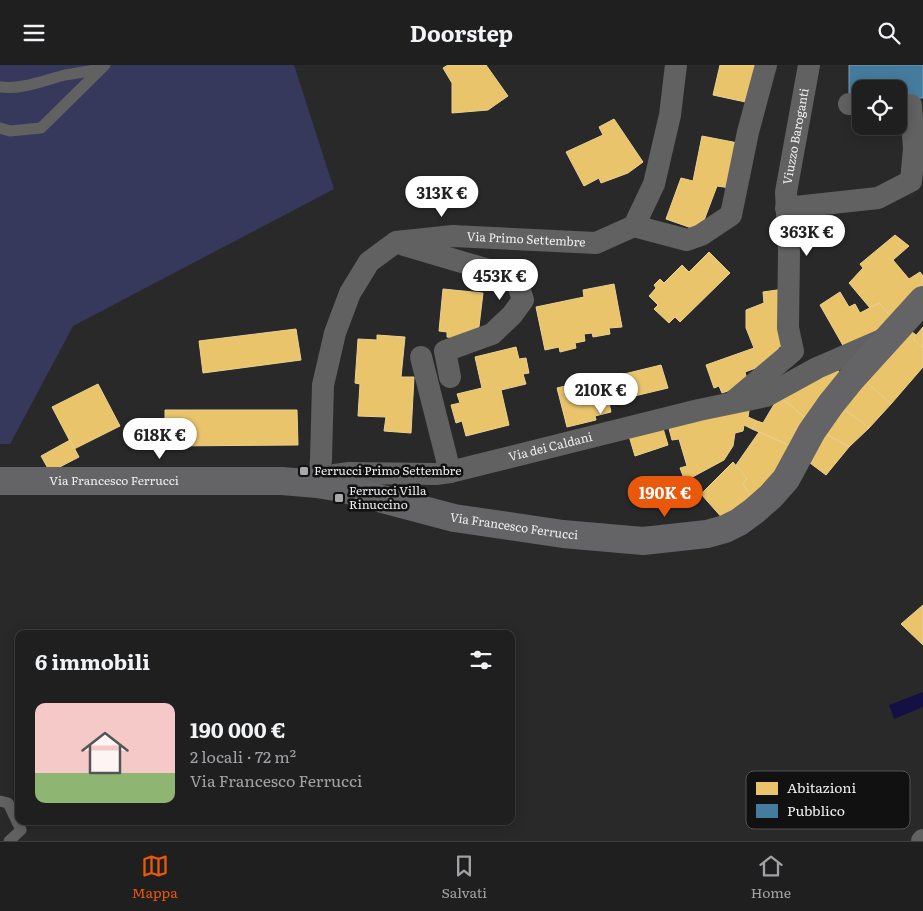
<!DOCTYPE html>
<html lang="it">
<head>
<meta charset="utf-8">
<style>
  body { margin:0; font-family:Literata,serif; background:#272729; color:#f1f3f6; height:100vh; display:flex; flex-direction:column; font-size:19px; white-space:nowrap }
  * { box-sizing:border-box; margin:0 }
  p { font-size:16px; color:#a1a2a5 }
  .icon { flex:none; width:28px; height:28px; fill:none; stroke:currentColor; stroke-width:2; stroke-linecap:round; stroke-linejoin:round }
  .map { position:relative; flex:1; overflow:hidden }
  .drawer { position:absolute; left:15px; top:565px; width:500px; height:195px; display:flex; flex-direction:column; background:#1f1f20; border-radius:10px; box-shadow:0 2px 12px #0003,0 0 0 1px #3c3d3e }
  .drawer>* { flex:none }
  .tools { position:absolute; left:852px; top:15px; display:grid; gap:10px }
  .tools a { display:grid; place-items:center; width:55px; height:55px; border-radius:10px; background:#1f1f20; box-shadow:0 2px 12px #0003,0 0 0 1px #3c3d3e; font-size:25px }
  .price { position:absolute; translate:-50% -42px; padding:0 11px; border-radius:18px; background:#fff; color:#222; font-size:16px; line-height:32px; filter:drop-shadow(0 1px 2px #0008) }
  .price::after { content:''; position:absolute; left:50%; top:30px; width:15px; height:11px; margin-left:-8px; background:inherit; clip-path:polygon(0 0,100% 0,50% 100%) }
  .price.on { background:#ea580c; color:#fff }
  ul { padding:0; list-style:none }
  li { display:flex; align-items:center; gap:15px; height:125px; padding:0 20px }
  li+li { border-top:1px solid #3c3d3e }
  li span { display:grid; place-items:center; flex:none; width:140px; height:100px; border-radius:10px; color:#555 }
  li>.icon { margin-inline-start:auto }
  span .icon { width:60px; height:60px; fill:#fffc; stroke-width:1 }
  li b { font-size:21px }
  h2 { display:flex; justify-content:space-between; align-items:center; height:60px; padding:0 20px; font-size:21px }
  header { display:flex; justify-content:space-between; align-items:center; height:65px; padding:0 20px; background:#1f1f20; font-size:22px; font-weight:700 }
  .menu { display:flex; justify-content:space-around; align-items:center; height:70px; border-top:1px solid #3c3d3e; background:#1f1f20; font-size:14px; color:#a1a2a5 }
  .menu a { display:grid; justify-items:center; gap:2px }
  .menu .on { color:#ea580c }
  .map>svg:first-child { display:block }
</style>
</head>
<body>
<header><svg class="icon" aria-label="menu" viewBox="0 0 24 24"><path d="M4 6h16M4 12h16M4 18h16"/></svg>Doorstep<svg class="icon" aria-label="search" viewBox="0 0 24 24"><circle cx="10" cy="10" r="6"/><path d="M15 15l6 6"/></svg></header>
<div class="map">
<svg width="923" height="776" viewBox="0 0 923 776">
  <rect width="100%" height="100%" fill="#29292a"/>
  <polygon fill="#36395c" points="0,0 294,0 334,124 73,261 10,379 0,379"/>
  <polygon fill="#151044" points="923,627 923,642 894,654 889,640"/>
  <g fill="#e9c46a" stroke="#ead192">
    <polygon points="448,0 486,0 508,31 488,45 452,48 452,18 443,3"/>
    <polygon points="720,0 759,0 750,38 713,30"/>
    <polygon points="614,54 643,97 628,108 601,118 599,113 584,121 566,87 603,70 599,62"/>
    <polygon points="702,71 738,78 730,123 717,121 700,166 666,154 681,113 693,116"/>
    <polygon points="895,170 909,181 893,195 909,214 920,207 923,211 923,223 895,256 879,238 870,243 849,218 863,203 860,199"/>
    <polygon points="709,187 730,208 680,257 675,252 669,258 654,244 658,240 649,231 656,223 654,220 660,214 664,218 682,200 689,207"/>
    <polygon points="614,219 622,262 609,263 610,269 593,272 592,268 584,269 585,276 575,278 576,283 560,287 559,282 545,285 536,242 584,232 583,225"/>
    <polygon points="443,224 483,228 478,270 464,274 447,272 447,267 439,266"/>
    <polygon points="784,224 787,277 778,283 780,294 745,307 748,319 722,328 719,321 714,323 706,300 754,283 746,263 746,245 764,238 763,227"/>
    <polygon points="840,227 849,242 855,239 860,248 879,238 895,256 845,284 820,240"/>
    <polygon points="923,262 923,283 913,274"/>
    <polygon points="907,263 916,270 913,274 923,283 923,302 891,339 863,314"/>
    <polygon points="296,264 301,295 203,308 199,276"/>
    <polygon points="377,270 405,272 401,312 414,312 411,368 384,366 386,352 358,351 360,319 355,318 358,274 377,275"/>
    <polygon points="516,282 519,294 526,293 529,308 523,309 526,319 501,325 509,360 466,371 462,356 456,358 451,340 460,338 457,329 482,323 475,292"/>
    <polygon points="661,300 668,323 626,333 620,310"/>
    <polygon points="835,301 842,311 808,355 782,334"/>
    <polygon points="603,312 611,347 595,351 596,355 567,362 557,323"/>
    <polygon points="863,314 891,339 869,363 840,341"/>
    <polygon points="98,319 120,361 74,384 52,342"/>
    <polygon points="779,331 808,355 795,383 752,364 757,356 763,358"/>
    <polygon points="750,339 748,352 757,356 752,364 744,360 743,366 735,368 733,381 724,395 685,416 680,403 687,401 679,374 672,375 668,360"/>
    <polygon points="840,341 869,363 849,382 822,367"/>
    <polygon points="165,345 297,345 298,380 165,381"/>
    <polygon points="662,360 668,380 635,391 629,371"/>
    <polygon points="759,367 795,383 753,434 742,419 747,414 736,400"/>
    <polygon points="822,367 849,382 826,410 806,395"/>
    <polygon points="70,375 79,392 50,407 41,391"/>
    <polygon points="733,397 747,414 742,419 753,434 724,455 701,429"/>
    <polygon points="923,540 923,580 901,559"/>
  </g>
  <polygon fill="#457b9d" stroke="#789eb6" points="849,0 923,0 923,33 899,33 899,24 861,24 861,34 849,34"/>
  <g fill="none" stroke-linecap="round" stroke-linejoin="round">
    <g stroke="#616162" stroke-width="11">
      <path d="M0 22C21 25 45 15 65 10 77 8 89 6 100 4"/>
      <polyline points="0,63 10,66 41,63 105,0"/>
      <polyline points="0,736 8,738 21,765 9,776"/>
    </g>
    <g stroke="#616162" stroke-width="22">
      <polyline points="849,39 861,39"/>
      <polyline points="786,143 878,133 911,116 914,84 911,40"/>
      <polyline points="634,161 687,175 701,170 731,150 748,67 766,0"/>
      <polyline points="404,180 516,213 523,235 512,250 492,269 445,286 450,312"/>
      <polyline points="421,292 450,407"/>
      <path id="s1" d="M735 335 793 286 788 263 789 187 786 127 809 0"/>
      <path id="s2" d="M317 419 320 407 321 394 323 320 335 268 350 228 369 197 396 177 453 171 596 178 634 161 654 119 670 50 676 0"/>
      <path id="s3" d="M317 419 335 410 349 408 436 409 450 407 699 345 766 331 817 303 886 273"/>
      <polyline points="922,776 923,775"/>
    </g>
    <path stroke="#646466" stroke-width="28" id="s4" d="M0 416H282L317 419 341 423 454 453 563 469 643 476 707 469 725 464 739 457 754 446 771 431 786 414 812 366 831 339 852 313 923 235"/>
  </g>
  <g fill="#a9a9ab" stroke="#111112" stroke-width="2">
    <rect x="299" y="401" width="10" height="10" rx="2.5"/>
    <rect x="334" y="428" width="10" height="10" rx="2.5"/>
  </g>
  <g text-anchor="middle" stroke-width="5" stroke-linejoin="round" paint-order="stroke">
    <g font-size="12" fill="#eeeef0" stroke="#111112">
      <text dy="4" stroke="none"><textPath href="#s1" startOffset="292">Viuzzo Baroganti</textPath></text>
      <text dy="4" stroke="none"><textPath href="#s2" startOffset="396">Via Primo Settembre</textPath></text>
      <text dy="4" stroke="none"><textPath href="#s3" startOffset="239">Via dei Caldani</textPath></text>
      <text dy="4" stroke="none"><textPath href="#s4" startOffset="114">Via Francesco Ferrucci</textPath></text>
      <text dy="4" stroke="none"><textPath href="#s4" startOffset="519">Via Francesco Ferrucci</textPath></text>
    </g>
    <g font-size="12" fill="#eeeef0" stroke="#111112" text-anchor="start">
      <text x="314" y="410">Ferrucci Primo Settembre</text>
      <text x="349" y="430">Ferrucci Villa<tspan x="349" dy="14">Rinuccino</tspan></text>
    </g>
  </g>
  <rect x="746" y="706" width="164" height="58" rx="8" fill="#111112" stroke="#535355" stroke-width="1"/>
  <rect x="756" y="717" width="22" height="13" fill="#e9c46a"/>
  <rect x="756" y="739" width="22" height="14" fill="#457b9d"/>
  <g font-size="14" fill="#eeeef0">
    <text x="787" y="728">Abitazioni</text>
    <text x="787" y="751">Pubblico</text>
  </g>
</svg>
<div class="tools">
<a><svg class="icon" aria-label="locate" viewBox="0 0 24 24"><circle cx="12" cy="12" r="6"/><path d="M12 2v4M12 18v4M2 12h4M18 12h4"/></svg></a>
</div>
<b class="price" style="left:442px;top:153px">313K €</b>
<b class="price" style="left:807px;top:192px">363K €</b>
<b class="price" style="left:500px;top:236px">453K €</b>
<b class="price" style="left:601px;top:350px">210K €</b>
<b class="price" style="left:160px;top:395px">618K €</b>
<b class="price on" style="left:665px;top:453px">190K €</b>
<section class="drawer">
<h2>6 immobili<svg class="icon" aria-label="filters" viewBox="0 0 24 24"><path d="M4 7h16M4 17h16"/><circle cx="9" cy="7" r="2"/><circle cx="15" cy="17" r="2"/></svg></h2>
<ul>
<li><span style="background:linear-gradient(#f6c9c9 70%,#8fb573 0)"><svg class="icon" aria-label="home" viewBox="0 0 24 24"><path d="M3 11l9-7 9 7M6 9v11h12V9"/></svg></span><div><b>190 000 €</b><p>2 locali · 72 m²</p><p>Via Francesco Ferrucci</p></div></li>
</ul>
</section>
</div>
<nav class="menu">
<a class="on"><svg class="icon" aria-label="map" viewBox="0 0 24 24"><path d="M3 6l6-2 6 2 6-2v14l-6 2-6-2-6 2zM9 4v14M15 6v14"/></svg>Mappa</a>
<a><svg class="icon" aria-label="saved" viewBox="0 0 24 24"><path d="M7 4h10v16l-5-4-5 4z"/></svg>Salvati</a>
<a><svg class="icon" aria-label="home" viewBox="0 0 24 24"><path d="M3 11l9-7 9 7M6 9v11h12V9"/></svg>Home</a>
</nav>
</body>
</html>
